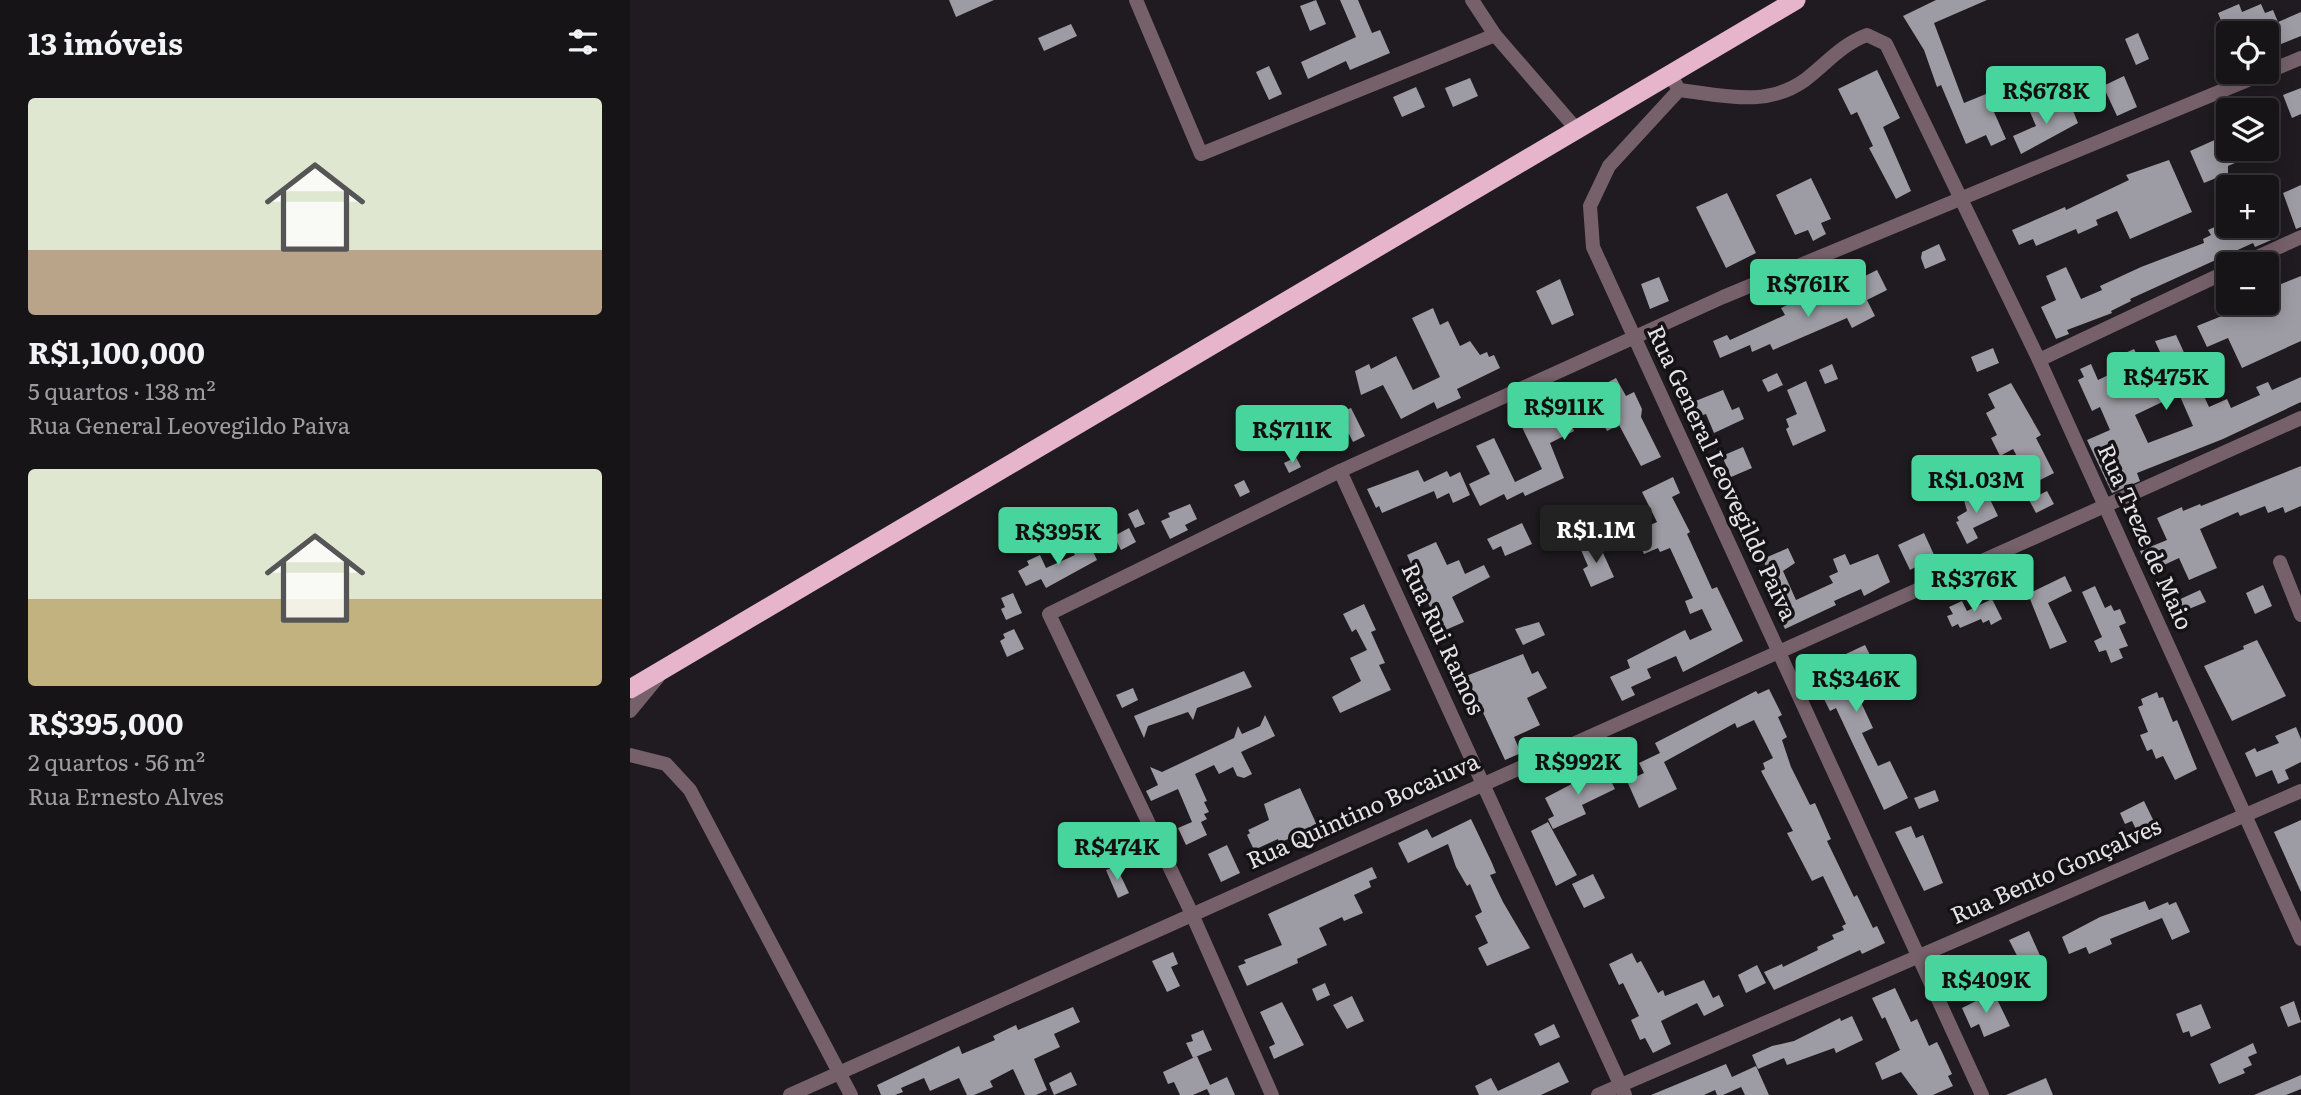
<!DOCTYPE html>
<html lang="pt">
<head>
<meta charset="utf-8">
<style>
  body { margin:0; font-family:Literata,serif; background:#201d21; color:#f1f3f6; height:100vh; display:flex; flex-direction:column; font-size:26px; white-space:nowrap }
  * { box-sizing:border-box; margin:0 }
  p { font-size:23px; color:#9e9ea2 }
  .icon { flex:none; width:38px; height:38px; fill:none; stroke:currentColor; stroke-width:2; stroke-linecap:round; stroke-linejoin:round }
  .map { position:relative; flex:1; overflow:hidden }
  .details { display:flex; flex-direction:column; background:#171418; width:630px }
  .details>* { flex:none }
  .fabs { position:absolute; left:1586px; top:21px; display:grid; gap:14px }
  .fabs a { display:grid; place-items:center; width:63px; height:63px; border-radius:7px; background:#171418; box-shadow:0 4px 18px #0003,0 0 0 2px #363337; font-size:35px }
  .price { position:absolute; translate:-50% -60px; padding:0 16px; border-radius:7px; background:#47d49d; color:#111; font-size:23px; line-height:46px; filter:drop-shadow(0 2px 4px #0008) }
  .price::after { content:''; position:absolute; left:50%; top:42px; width:21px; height:16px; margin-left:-10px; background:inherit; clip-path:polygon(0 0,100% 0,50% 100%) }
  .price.on { background:#222; color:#fff }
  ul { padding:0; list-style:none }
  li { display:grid; align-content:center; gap:14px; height:371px; padding:0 28px }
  li span { display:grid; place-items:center; height:217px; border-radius:7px; color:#555 }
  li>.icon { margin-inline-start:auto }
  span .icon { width:126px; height:126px; fill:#fffc; stroke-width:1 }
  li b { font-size:30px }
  h2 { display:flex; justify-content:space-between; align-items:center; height:84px; padding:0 28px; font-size:30px }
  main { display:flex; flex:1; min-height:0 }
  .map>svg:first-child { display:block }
</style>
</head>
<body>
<main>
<section class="details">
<h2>13 imóveis<svg class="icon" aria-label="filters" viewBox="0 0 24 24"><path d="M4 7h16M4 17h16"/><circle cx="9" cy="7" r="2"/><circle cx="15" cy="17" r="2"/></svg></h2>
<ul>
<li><span style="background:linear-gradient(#dfe7d0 70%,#b9a48a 0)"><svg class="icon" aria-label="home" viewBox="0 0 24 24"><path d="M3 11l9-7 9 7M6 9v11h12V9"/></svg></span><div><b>R$1,100,000</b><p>5 quartos · 138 m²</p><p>Rua General Leovegildo Paiva</p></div></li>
<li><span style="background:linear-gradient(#dfe7d0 60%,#c2b280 0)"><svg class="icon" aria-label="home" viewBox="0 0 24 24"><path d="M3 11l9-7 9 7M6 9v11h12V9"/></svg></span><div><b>R$395,000</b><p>2 quartos · 56 m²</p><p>Rua Ernesto Alves</p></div></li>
</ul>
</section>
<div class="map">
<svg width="1671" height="1095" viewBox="0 0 1671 1095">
  <rect width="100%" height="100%" fill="#1f1b20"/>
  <g fill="#9d9ca4" fill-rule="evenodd">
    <polygon points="319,0 364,0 326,17"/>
    <polygon points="686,0 696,24 680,31 670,6"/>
    <polygon points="710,0 728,0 742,33 750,30 760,53 720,70 716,61 678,79 671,62 726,37"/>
    <polygon points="1306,0 1357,0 1304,23 1334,103 1356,94 1376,139 1361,146 1356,135 1336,144 1311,85 1307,87 1294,50 1273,16"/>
    <polygon points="1609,4 1612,12 1631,4 1635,13 1643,10 1648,22 1671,12 1671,36 1636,50 1636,33 1596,33 1588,13"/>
    <polygon points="441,24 447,36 414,51 408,38"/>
    <polygon points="1508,33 1519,59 1506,65 1495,39"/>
    <polygon points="639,66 652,94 639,100 626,72"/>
    <polygon points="1247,70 1270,118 1253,127 1281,191 1266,199 1239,148 1243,146 1227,112 1221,115 1208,89"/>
    <polygon points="1494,76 1507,107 1487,116 1473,86"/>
    <polygon points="840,78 848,96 823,107 815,88"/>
    <polygon points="786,87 795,107 772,117 763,97"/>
    <polygon points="1671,88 1671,114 1662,118 1653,95"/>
    <polygon points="1439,101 1448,123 1391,154 1383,136 1406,126 1400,112 1412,107 1414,112"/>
    <polygon points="1598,134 1598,149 1637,149 1598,166 1598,173 1574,183 1560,151"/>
    <polygon points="1539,160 1562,212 1500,239 1487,211 1466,220 1468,225 1448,234 1446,229 1406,246 1403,239 1389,245 1382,230 1435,207 1436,210 1499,180 1496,175"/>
    <polygon points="1181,178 1201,219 1191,223 1196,234 1183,241 1178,230 1165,235 1146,195"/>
    <polygon points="1671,185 1671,227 1666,229 1653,193"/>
    <polygon points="1097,193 1126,253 1096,268 1066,207"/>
    <polygon points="1598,221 1598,226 1641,226 1646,238 1625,247 1623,243 1500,299 1501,301 1481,311 1482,313 1437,330 1439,334 1426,339 1411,307 1426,300 1416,276 1436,267 1451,299 1472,290 1470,286 1511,267 1574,243 1573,239 1581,235 1578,230"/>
    <polygon points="1309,244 1316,260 1295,269 1291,258 1292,252"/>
    <polygon points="1247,270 1257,290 1237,300 1245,316 1222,328 1217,318 1143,350 1140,344 1122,352 1120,345 1090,358 1083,341 1097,335 1100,340 1155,315 1151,308 1171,298 1174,304 1199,292 1205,303 1235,288 1231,278"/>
    <polygon points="1671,276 1671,341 1612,368 1598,338 1577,347 1567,326 1624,303 1636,303 1636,290"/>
    <polygon points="1029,277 1039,301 1020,309 1011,284"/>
    <polygon points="930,279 944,315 922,325 906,291"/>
    <polygon points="803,308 810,325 818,321 830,346 840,341 850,355 857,352 859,357 864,355 870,368 827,389 831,398 807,409 804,402 771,419 753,385 731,395 725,371 739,364 741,369 766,356 783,390 810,377 782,318"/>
    <path d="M1546 335 1579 407 1597 399 1601 408 1630 395 1626 387 1638 382 1642 390 1671 377V402L1593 439 1507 473 1510 481 1482 493 1457 440 1480 430 1470 407 1462 411 1448 380 1454 377 1450 369 1461 364 1468 380 1489 370 1484 358 1504 349 1510 361 1530 352 1525 341ZM1549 394 1563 426 1518 443 1505 415Z"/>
    <polygon points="1363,348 1369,363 1347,372 1341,357"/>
    <polygon points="1202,364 1208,379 1195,384 1189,370"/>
    <polygon points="1147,373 1153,385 1138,392 1132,380"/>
    <polygon points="986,378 996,396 1004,392 1012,409 1011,417 1031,457 1011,466 989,425 977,431 967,411 941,424 944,431 920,443 934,478 895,496 893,492 877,500 874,494 850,506 839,484 860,474 846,446 864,438 885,482 912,469 890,423 907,415 910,421 947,403 946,399"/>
    <polygon points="1176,381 1196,431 1163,446 1156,429 1159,427 1156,419 1167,414 1157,390"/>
    <polygon points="1381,383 1411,435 1406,438 1424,473 1402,484 1383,449 1370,456 1361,438 1367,435 1356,413 1365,408 1358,394"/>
    <polygon points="1093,390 1102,410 1109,407 1114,419 1084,433 1076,414 1070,416 1063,402"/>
    <polygon points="681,405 689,421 721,408 735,436 723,442 719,434 687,449 671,410"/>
    <polygon points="1113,447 1122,468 1101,477 1092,456"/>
    <polygon points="666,457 671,467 659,473 654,463"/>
    <polygon points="1671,466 1671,506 1655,513 1653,507 1638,513 1635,506 1610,516 1608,512 1570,529 1587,568 1559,580 1549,558 1519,572 1510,551 1537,540 1527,518 1552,507 1553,511 1570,504 1571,506"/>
    <polygon points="788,470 794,482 817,471 820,477 830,472 840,495 823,503 819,493 807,499 804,491 752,513 749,506 746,508 737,489"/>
    <polygon points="1043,477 1050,493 1042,497 1060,532 1057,534 1082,589 1087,587 1113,641 1053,672 1046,656 1017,669 1021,678 1001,687 1005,695 992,701 980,677 1000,668 997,660 1055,630 1060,640 1082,630 1072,609 1060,614 1055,601 1063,598 1040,548 1030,552 1028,548 1014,554 1004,532 1027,522 1012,492"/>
    <polygon points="614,480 620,492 610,497 604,485"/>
    <polygon points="1355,489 1368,516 1343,528 1348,538 1337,544 1326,522 1329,521 1327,517 1337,511 1334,500"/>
    <polygon points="1417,491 1424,504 1406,513 1399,500"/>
    <polygon points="560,504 567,519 555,525 558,530 540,539 531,521 540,517 538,513"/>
    <polygon points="508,509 515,524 505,528 498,514"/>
    <polygon points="892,523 902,544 875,556 871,546 863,550 857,539"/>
    <polygon points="499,528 506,542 491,550 484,536"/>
    <polygon points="1294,533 1305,557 1280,570 1268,545"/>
    <polygon points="458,541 467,560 416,588 411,579 396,586 388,571 399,565 397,561 410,555 416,568 445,555 442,550"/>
    <polygon points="806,542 817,565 829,560 835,574 854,565 860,577 822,597 834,622 811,632 777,555"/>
    <polygon points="968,542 984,577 961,587 953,569 958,566 951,550"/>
    <polygon points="1158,548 1165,563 1153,571 1166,600 1203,583 1199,576 1208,572 1203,559 1215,554 1220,565 1248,554 1260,582 1234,596 1231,589 1204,601 1206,605 1155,629 1148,614 1151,612 1138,580 1141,579 1133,559"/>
    <polygon points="1435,576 1442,591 1418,603 1437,642 1420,649 1398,594"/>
    <polygon points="1633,585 1642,606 1625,614 1616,593"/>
    <polygon points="1465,586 1475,608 1481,605 1484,611 1490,609 1496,623 1489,626 1498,646 1489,649 1493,658 1481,663 1476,650 1469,652 1464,641 1472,637 1452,592"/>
    <polygon points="1570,590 1576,602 1549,613 1544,602"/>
    <polygon points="383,593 392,613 376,620 371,609 375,607 371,598"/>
    <polygon points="1362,599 1372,619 1361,625 1359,620 1353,623 1351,619 1330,628 1328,624 1322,627 1317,616 1323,614 1319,607 1332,601 1337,611"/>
    <polygon points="734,604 746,630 741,632 755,663 749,665 761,690 710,713 702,697 731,681 720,658 737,650 726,629 722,632 713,614"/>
    <polygon points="909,622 915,635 893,645 885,629"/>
    <polygon points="384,629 394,649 377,657 370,641 375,638 373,634"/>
    <polygon points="1627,640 1656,696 1602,721 1574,666 1614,649 1613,646"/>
    <polygon points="1235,645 1250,675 1228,686 1234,696 1229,698 1243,728 1232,733 1248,766 1260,761 1278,798 1254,810 1206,708 1200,711 1191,693 1188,695 1175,665 1200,654 1203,660"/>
    <polygon points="893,654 902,674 908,671 917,688 897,698 910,725 884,737 891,753 875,760 836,676"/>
    <polygon points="614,671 622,687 567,708 563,720 558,712 518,726 514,738 504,716"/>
    <polygon points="503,688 508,700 492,708 486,695"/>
    <polygon points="1139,689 1152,715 1148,717 1157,737 1152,740 1161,767 1180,805 1185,803 1201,839 1197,841 1224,897 1227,895 1243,928 1247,926 1255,943 1232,954 1230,950 1144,990 1134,972 1152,964 1153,967 1188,950 1187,947 1204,939 1202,935 1214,930 1212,926 1216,924 1193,876 1182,881 1157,833 1163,831 1131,771 1135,769 1133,763 1143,758 1124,720 1107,728 1105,723 1034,762 1047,789 1009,808 997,781 1014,773 1009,763 1030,753 1025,743 1126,691 1128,694"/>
    <polygon points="1527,692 1529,698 1533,697 1543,722 1547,720 1567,769 1545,780 1533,756 1526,759 1522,749 1517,751 1510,735 1518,732 1508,707 1513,705 1511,699"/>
    <polygon points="635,715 645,736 611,752 622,774 614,778 607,776 603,767 589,774 584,765 565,774 577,801 574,802 579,812 574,814 577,819 571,822 577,835 556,845 548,828 562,822 548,789 521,801 516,791 528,785 520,767 532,772 604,738 608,726 612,734 630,726"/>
    <polygon points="1666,727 1671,739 1671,762 1655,770 1659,779 1648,784 1642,770 1626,777 1615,753 1625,748 1627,752 1649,743 1645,736"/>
    <polygon points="974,767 985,789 952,805 956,814 923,829 918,819 924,816 915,798"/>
    <polygon points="670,788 690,832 670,841 667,835 649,843 648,839 624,850 617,835 620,833 618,830 639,820 634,804"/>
    <polygon points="1305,790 1309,801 1289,809 1284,798"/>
    <polygon points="1514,801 1529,832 1511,840 1502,821 1495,824 1490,813"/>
    <polygon points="841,819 862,863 866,873 860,875 873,902 900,948 857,966 848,948 858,943 845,916 852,912 840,884 837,886 826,867 818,844 778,863 768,843 797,829 802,838"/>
    <polygon points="1671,820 1671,892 1644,832"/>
    <polygon points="918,822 947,875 926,886 901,831"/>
    <polygon points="1281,826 1286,838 1293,835 1313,883 1294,891 1265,832"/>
    <polygon points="597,845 610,873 591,882 578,854"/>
    <polygon points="486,866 499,893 488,898 476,870"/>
    <polygon points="742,867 747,878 739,881 741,887 724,895 733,913 714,921 712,917 689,928 697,945 667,959 668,963 617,986 608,966 616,963 614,960 652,945 638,914"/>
    <polygon points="963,874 975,898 954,908 942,884"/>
    <polygon points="1515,901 1519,910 1538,902 1539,905 1546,902 1560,932 1542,940 1532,918 1480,939 1482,944 1459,954 1456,947 1439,954 1432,937 1470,917"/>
    <polygon points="1399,931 1417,971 1399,979 1379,940"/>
    <polygon points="543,952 548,964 541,967 550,986 537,992 522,961"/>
    <polygon points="1002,953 1007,963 1011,961 1028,993 1033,990 1035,996 1074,980 1083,998 1089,995 1094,1006 1074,1016 1067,1003 1031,1021 1041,1044 1023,1053 1015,1038 1010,1040 1001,1020 1009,1016 993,983 989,985 979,964"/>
    <polygon points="1127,965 1136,983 1116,993 1108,975"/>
    <polygon points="695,983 700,995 687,1001 682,989"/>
    <polygon points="1265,988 1281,1022 1287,1019 1299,1046 1307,1042 1312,1052 1322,1074 1318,1076 1323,1086 1303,1095 1288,1095 1271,1072 1252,1080 1245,1063 1270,1050 1255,1017 1252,1019 1242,998"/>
    <polygon points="1358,995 1360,998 1365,995 1380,1026 1354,1037 1349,1024 1341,1028 1332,1008"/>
    <polygon points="722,996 734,1021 717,1029 703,1005"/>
    <polygon points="1664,1001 1671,1022 1658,1027 1650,1007"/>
    <polygon points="652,1002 674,1045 644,1059 639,1047 645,1044 630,1012"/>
    <polygon points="1571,1004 1581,1028 1561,1037 1559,1031 1553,1033 1546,1014"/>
    <polygon points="443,1007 450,1022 424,1034 430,1047 404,1059 417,1090 406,1095 395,1095 383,1069 360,1081 363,1087 344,1095 337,1095 329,1078 300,1091 294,1078 271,1088 273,1092 265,1095 251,1095 247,1085 329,1046 332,1054 365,1040 363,1036 386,1025 388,1030"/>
    <polygon points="1222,1016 1233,1040 1206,1053 1204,1048 1157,1065 1154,1058 1128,1069 1122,1055 1142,1046 1164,1041 1210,1018 1211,1021"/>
    <polygon points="924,1024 930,1037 910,1046 904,1034"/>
    <polygon points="573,1030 582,1050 563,1058 556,1043 563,1041 561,1035"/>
    <polygon points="1623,1043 1627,1053 1618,1057 1622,1065 1613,1069 1615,1073 1589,1084 1580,1064"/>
    <polygon points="567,1056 580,1085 597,1077 605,1095 580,1095 577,1089 563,1095 550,1095 544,1082 538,1084 533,1072"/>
    <polygon points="929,1062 939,1082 911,1095 849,1095 845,1086 861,1078 868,1091"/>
    <polygon points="1096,1064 1102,1077 1126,1066 1139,1095 1115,1095 1111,1087 1093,1095 1087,1095 1085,1090 1074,1095 1021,1095"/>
    <polygon points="441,1072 447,1085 424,1095 419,1083"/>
    <polygon points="1671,1075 1671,1089 1656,1095 1624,1095"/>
    <polygon points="1416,1078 1423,1095 1376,1095"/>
  </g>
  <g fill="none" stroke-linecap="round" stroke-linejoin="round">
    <g stroke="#76616a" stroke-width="14">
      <polyline points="506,0 571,154 865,35"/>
      <polyline points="842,0 865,35 948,131"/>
      <polyline points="1045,83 1049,90 979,166 960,206 963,247 1352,1095"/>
      <path d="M1049 90C1093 95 1136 108 1175 80 1196 64 1212 44 1237 35L1256 44 1409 360 1671 939"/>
      <polyline points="1612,264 1671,237"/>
      <polyline points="1409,360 1598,271"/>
      <polyline points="710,471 995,1095"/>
      <polyline points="1650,562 1671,615"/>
      <polyline points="0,711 28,677"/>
      <polyline points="0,755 36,764 60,790 221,1095"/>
      <path d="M160 1095C662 865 1169 648 1671 418"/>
      <polyline points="642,1095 561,912 419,614 710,471 1093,297 1671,58"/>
      <polyline points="968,1095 1671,791"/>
    </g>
    <polyline stroke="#e6b5cb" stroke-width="19" points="0,689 1166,0"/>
  </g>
  <g text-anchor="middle" stroke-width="7" stroke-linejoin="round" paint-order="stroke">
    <g font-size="23" fill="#e6e3e7" stroke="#151216">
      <text transform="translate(1092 473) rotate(65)" y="8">Rua General Leovegildo Paiva</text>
      <text transform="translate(1515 537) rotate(66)" y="8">Rua Treze de Maio</text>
      <text transform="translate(813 639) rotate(65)" y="8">Rua Rui Ramos</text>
      <text transform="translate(733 811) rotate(-24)" y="8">Rua Quintino Bocaiuva</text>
      <text transform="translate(1426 871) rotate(-24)" y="8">Rua Bento Gonçalves</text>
    </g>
  </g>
</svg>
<div class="fabs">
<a><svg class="icon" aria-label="locate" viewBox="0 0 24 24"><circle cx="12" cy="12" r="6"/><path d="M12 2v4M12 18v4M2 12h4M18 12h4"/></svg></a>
<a><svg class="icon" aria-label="layers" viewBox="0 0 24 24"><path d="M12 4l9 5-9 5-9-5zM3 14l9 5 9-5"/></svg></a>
<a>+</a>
<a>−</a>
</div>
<b class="price" style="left:1416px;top:126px">R$678K</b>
<b class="price" style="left:1178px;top:319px">R$761K</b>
<b class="price" style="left:1536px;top:412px">R$475K</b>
<b class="price" style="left:934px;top:442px">R$911K</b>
<b class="price" style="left:662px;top:465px">R$711K</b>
<b class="price" style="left:1346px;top:515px">R$1.03M</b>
<b class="price on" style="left:966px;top:565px">R$1.1M</b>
<b class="price" style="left:428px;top:567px">R$395K</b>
<b class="price" style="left:1344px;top:614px">R$376K</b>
<b class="price" style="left:1226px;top:714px">R$346K</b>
<b class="price" style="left:948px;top:797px">R$992K</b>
<b class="price" style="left:487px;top:882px">R$474K</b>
<b class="price" style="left:1356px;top:1015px">R$409K</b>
</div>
</main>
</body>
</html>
